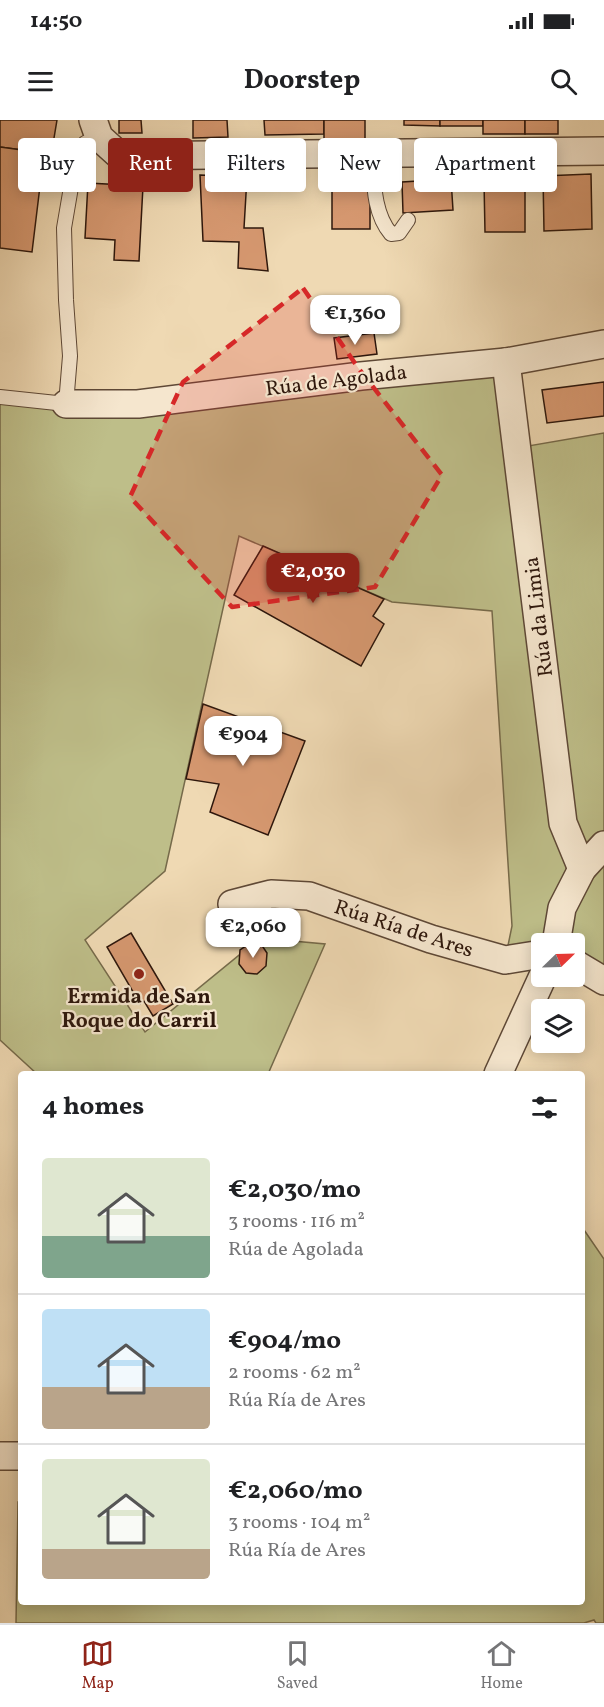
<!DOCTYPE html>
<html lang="en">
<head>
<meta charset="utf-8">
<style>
  body { margin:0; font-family:Vollkorn,serif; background:#f2f2f2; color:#202124; height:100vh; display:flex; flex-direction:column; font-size:22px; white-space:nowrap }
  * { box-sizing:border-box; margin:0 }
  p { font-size:20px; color:#757577 }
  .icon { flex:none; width:33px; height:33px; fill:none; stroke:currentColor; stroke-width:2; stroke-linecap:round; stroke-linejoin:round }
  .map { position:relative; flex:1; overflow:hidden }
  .drawer { position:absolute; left:18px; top:951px; width:567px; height:534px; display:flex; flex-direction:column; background:#fff; border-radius:6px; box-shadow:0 3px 15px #0003 }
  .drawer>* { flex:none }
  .banner { position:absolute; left:18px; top:18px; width:568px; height:54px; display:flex; gap:12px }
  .needle { width:39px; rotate:67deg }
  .buttons { position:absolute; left:531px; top:813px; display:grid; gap:12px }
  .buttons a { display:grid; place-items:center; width:54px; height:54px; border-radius:6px; background:#fff; box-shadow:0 3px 15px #0003; font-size:30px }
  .price { position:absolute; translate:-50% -51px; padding:0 14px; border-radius:12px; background:#fff; color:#222; font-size:20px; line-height:39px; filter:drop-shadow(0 2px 3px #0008) }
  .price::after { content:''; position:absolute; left:50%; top:36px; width:18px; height:14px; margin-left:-9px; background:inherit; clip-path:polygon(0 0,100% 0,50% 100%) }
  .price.selected { background:#8f2418; color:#fff }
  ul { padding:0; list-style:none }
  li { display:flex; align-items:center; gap:18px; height:150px; padding:0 24px }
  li+li { border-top:2px solid #e0e0e0 }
  li span { display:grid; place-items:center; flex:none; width:168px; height:120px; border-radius:6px; color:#555 }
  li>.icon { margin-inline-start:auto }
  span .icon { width:72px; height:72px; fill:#fffc; stroke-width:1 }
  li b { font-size:26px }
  h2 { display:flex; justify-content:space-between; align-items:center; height:72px; padding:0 24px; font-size:26px }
  .chip { padding:0 21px; border-radius:6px; background:#fff; box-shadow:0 3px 15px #0003; font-size:21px; line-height:54px }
  .chip.selected { background:#8f2418; color:#fff }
  .status { display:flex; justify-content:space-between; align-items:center; height:42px; padding:0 30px; background:#fff; direction:ltr }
  .status svg { height:16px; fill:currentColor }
  header { display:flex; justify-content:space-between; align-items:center; height:78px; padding:0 24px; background:#fff; font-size:27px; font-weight:700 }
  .dock { display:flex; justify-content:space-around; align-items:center; height:84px; border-top:2px solid #e0e0e0; background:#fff; font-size:16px; color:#757577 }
  .dock a { display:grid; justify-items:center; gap:3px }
  .dock .selected { color:#8f2418 }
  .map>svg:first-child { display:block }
</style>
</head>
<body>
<div class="status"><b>14:50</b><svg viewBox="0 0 49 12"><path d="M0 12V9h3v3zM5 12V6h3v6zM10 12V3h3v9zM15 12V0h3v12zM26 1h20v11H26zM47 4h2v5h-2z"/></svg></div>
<header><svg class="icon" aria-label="menu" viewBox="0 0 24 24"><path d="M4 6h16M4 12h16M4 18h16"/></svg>Doorstep<svg class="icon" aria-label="search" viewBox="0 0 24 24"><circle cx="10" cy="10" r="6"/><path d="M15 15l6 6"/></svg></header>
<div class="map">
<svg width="604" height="1503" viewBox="0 0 604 1503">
  <rect width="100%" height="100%" fill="#efd9b3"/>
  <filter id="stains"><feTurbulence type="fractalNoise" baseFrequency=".00333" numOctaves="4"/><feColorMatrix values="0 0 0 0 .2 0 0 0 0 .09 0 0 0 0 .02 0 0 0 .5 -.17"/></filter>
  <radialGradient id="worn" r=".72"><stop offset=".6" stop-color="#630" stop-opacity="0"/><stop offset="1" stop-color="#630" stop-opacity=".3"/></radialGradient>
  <g fill="#bebe89" stroke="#766a4a" stroke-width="1.5">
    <polygon points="506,242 517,328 604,313 604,860 575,843 574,824 542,824 505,840 512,806 492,491 392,482 239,416 165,751 85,820 145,912 260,818 325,824 268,954 37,954 0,920 0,276 138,284"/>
    <polygon points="582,1107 604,1139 604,1503 596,1503 594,1500 584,1503 16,1503 18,1382 21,1382 21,1482 582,1482"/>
  </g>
  <g fill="#d69870" stroke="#2e170c" stroke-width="1.5">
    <polygon points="0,0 57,0 51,36 44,33 0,27"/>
    <polygon points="119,0 141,0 142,13 119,13"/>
    <polygon points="193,0 227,0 228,17 193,18"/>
    <polygon points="264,0 324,0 324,14 265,15"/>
    <polygon points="324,0 365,0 365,19 324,21"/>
    <polygon points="404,0 440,0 440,6 404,5"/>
    <rect x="440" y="0" width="43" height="6"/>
    <rect x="483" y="0" width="42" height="14"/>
    <rect x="525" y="0" width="33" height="14"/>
    <polygon points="0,27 44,33 32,132 0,128"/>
    <polygon points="591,54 592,109 544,111 543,56"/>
    <polygon points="200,55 247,57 244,108 263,108 268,151 238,148 239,122 203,121"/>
    <polygon points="451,59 453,90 403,93 402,62"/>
    <polygon points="525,61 525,112 485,112 484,62"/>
    <polygon points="88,63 143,66 139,141 114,140 115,120 85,118"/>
    <rect x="332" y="63" width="38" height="46"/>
    <polygon points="374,213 377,234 337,239 334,218"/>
    <polygon points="604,262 604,296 547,303 542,270"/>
    <polygon points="263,426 384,479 373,496 384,504 361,546 234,475"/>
    <polygon points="203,584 305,621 268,715 210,692 219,664 186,659"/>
    <polygon points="131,813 173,884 153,896 144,881 140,884 107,827"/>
    <polygon points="249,824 261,824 267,833 266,846 257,854 246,853 239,844 240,830"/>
  </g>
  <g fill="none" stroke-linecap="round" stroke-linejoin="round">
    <g stroke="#5e4836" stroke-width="16">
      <g id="lane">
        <path d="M372 34C374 61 373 93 391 114L399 113 408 100"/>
        <polyline points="0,277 66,284 70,236 66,180 64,108 76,38 85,23 99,17"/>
      </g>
    </g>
    <g stroke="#5e4836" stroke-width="30">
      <g id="street">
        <polyline points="93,0 99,17 120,36 604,31"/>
        <polyline points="506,242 563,703 582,749"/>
        <polyline points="66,284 138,284 361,256 506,242 604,224"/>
        <polyline points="232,784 271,774 309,776 431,819 505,840 542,834"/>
        <polyline points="556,824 562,788 582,749 604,725"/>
        <polyline points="574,843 604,861"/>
        <polyline points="498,954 543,856"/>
        <polyline points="0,1336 21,1336"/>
      </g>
    </g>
    <use href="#lane" stroke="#f5e6ce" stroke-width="14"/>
    <use href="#street" stroke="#f5e6ce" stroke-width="27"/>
  </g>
  <path fill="#d62828" fill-opacity="0.2" stroke="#d62828" stroke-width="4.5" stroke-dasharray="12 8" stroke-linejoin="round" d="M303 168 359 249 442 355 375 467 232 487 130 377 183 262Z"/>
  <circle fill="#8f2418" stroke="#f5e6ce" stroke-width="2" cx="139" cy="854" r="6"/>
  <g text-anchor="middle" stroke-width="4.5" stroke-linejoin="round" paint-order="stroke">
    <g font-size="21" fill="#2e170c" stroke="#f5e6ce">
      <text transform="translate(336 260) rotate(-7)" y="7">Rúa de Agolada</text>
      <text transform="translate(538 497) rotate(-97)" y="7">Rúa da Limia</text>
      <text transform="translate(404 808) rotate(18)" y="7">Rúa Ría de Ares</text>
    </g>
    <g font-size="21" font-weight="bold" fill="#2e170c" stroke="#f5e6ce">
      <text x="139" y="883">Ermida de San<tspan x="139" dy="24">Roque do Carril</tspan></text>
    </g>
  </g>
  <rect width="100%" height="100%" filter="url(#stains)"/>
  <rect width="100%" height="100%" fill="url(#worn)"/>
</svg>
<div class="buttons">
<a><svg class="needle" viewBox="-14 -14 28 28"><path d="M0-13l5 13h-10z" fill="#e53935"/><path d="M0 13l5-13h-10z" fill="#757577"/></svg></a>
<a><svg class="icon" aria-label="layers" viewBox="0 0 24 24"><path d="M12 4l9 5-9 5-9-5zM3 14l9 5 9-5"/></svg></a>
</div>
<b class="price" style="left:355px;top:226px">€1,360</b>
<b class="price selected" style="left:313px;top:484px">€2,030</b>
<b class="price" style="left:243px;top:647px">€904</b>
<b class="price" style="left:253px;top:839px">€2,060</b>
<div class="banner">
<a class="chip">Buy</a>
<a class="chip selected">Rent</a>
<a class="chip">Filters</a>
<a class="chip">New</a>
<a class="chip">Apartment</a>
</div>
<section class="drawer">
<h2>4 homes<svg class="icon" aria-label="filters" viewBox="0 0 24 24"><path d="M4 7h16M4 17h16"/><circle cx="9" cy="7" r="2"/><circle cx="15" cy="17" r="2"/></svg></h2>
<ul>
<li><span style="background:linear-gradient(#dfe7d0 65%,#7fa58c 0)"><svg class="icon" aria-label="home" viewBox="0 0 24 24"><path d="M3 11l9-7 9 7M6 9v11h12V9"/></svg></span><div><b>€2,030/mo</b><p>3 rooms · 116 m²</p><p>Rúa de Agolada</p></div></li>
<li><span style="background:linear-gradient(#bfe0f5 65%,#b9a48a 0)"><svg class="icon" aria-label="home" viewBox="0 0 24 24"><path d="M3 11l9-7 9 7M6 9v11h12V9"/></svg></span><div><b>€904/mo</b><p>2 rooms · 62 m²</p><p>Rúa Ría de Ares</p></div></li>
<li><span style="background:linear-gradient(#dfe7d0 75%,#b9a48a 0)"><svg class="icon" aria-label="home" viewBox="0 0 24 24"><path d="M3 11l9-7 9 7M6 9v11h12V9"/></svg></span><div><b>€2,060/mo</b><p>3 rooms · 104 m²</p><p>Rúa Ría de Ares</p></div></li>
</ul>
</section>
</div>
<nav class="dock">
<a class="selected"><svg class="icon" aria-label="map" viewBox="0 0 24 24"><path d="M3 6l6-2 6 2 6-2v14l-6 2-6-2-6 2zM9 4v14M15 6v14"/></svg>Map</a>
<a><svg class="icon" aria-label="saved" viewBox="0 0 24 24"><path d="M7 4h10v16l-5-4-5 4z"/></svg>Saved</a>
<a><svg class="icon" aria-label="home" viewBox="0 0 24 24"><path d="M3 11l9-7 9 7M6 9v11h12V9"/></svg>Home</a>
</nav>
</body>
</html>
